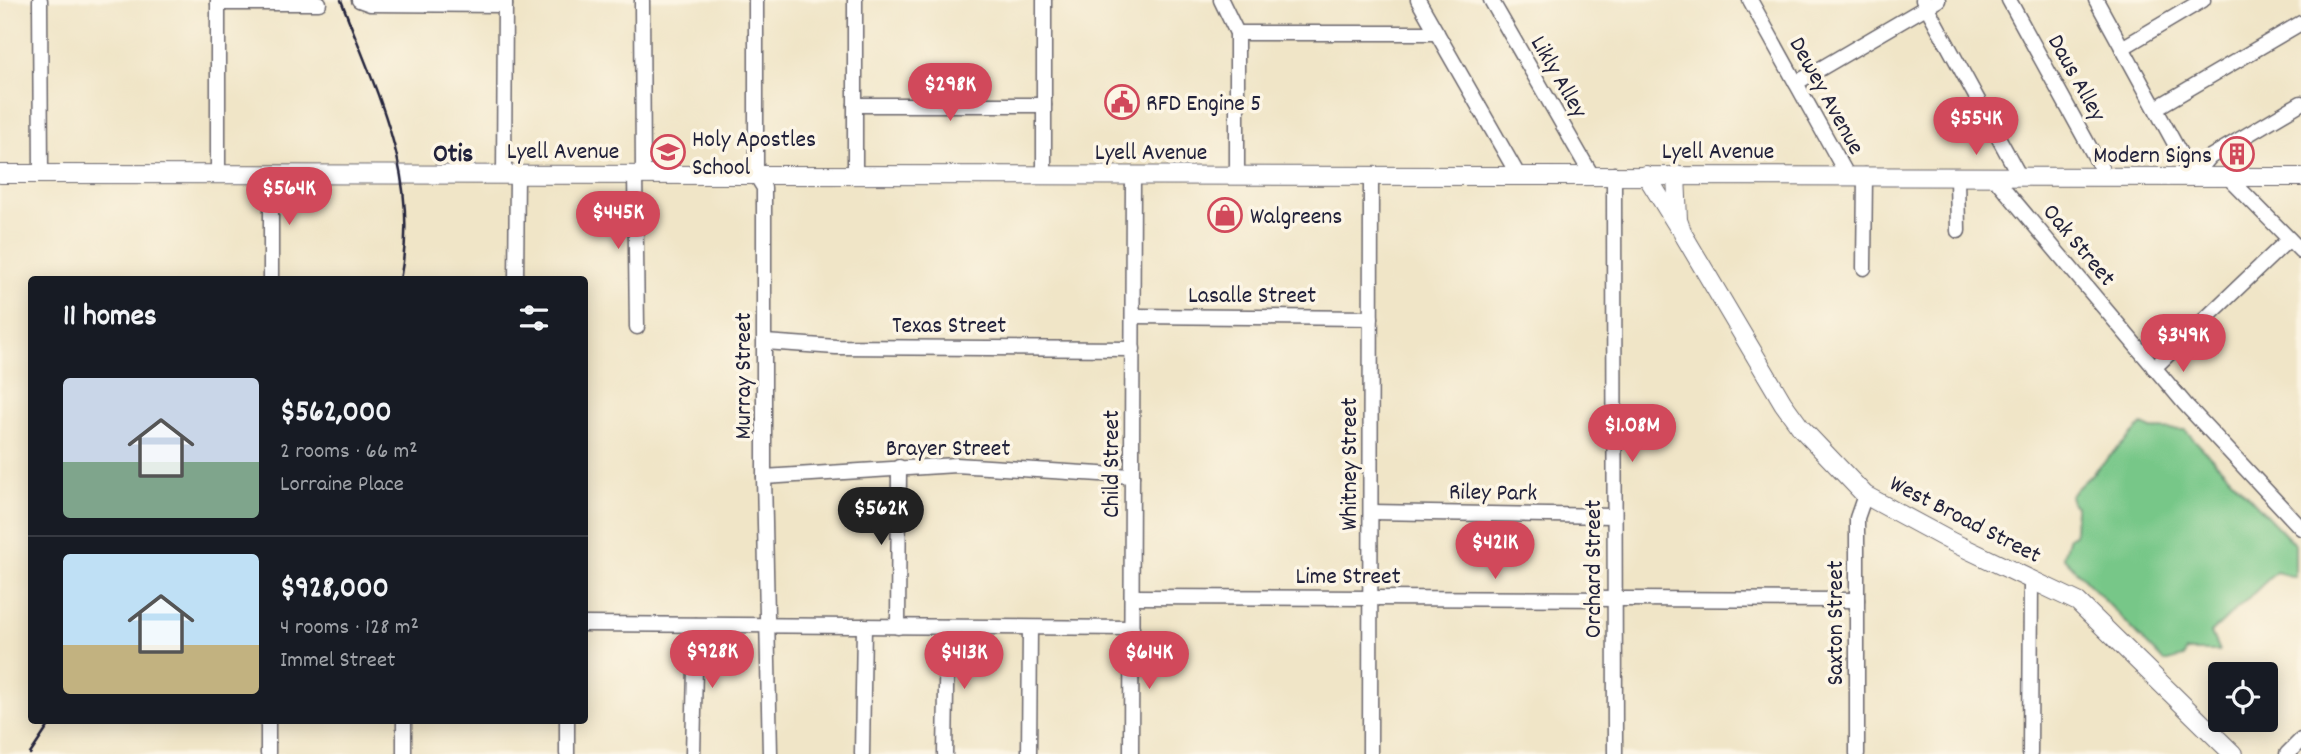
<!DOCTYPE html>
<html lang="en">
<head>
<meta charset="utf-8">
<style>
  body { margin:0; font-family:Dekko,sans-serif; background:#20242c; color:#f1f3f6; height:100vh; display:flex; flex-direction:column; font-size:26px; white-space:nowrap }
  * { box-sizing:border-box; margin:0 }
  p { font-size:23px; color:#9ea1a6 }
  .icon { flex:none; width:38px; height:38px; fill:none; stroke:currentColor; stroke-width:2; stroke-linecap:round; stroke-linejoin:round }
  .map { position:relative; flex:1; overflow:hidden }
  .details { position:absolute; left:28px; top:276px; width:560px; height:448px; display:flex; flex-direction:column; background:#171b24; border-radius:7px; box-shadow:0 4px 18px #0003 }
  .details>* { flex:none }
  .controls { position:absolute; left:2208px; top:662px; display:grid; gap:14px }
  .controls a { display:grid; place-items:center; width:70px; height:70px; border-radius:7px; background:#171b24; box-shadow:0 4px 18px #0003; font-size:35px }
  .price { position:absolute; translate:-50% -60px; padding:0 16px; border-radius:24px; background:#d1495b; color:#fff; font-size:23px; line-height:46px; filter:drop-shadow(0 2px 4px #0008) }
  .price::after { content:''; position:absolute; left:50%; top:42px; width:21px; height:16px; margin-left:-10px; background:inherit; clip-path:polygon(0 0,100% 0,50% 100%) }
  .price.on { background:#222; color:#fff }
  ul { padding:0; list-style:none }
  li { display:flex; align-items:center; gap:21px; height:175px; padding:0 35px }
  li+li { border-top:2px solid #363941 }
  li span { display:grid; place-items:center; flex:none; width:196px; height:140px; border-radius:7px; color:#555 }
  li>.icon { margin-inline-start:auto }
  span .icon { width:84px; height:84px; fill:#fffc; stroke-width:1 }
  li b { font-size:30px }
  h2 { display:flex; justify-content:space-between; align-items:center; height:84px; padding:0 35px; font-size:30px }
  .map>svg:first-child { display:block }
</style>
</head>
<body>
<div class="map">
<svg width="2301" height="754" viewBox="0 0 2301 754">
  <rect width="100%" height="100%" fill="#fcf5e5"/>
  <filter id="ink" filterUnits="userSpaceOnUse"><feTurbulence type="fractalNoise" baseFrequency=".0143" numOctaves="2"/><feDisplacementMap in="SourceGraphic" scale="14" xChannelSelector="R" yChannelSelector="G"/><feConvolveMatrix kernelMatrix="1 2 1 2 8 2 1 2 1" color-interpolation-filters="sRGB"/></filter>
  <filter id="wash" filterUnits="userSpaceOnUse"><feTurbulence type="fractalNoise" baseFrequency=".00686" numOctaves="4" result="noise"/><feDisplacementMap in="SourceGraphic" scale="28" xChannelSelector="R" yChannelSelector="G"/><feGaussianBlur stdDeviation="1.57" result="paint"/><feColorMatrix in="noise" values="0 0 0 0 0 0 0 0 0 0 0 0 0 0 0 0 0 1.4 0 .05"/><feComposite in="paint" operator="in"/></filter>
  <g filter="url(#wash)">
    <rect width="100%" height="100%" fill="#f0e5c7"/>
    <polygon fill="#77c788" stroke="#4c7462" stroke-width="2" points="2142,425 2151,429 2185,430 2295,545 2295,577 2276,572 2211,633 2219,651 2186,651 2184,657 2164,662 2063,557 2069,537 2075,535 2076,506 2072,504 2070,495"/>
  </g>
  <g filter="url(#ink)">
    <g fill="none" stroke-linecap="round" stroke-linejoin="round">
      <g stroke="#6a666c" stroke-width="17">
        <g id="minor">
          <polyline points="40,0 41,174"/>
          <polyline points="218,0 218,174"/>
          <polyline points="359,0 370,4 505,5"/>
          <polyline points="642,0 643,174"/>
          <polyline points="756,0 756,175 764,188 764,477 770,754"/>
          <polyline points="855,0 855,175"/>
          <polyline points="1221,0 1237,33 1237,175"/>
          <polyline points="1418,0 1518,175"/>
          <polyline points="1491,0 1591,174"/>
          <polyline points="1750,0 1847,175"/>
          <polyline points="1923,0 2020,177"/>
          <polyline points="2009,0 2106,177"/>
          <polyline points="2096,0 2193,177 2210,157 2301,103"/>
          <polyline points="218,3 319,3"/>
          <polyline points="1237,33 1437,33"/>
          <polyline points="2122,48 2203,0"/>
          <polyline points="1796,83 1938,0"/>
          <polyline points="855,105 1044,105"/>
          <polyline points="2156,108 2301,23"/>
          <polyline points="504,174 505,0"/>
          <polyline points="635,174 637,327"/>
          <polyline points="1614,174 1615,754"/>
          <polyline points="1044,175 1044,0"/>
          <polyline points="1957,176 1958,231"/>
          <polyline points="1994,177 2185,404 2301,528"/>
          <polyline points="2228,177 2301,251"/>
          <polyline points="1864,268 1865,175"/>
          <polyline points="271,280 271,174"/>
          <polyline points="516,280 517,174"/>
          <polyline points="1133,316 1371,318"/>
          <polyline points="765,342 836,347 1133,349"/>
          <polyline points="2154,368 2289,239"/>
          <polyline points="764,477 956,465 1132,476"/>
          <polyline points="1371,512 1614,516"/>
          <polyline points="1132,597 1857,600"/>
          <polyline points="584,624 1132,628"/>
          <polyline points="898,627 899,467"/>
          <polyline points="268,754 268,721"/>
          <polyline points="404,754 404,721"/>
          <polyline points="567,754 567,721"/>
          <polyline points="693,754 696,625"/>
          <polyline points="862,754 864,626"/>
          <polyline points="945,754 947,627"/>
          <polyline points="1029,754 1030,628"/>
          <polyline points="1131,754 1133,175"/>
          <polyline points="1370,754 1371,175"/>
          <polyline points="1857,754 1857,518 1865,495"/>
          <polyline points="2030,754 2031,578"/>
          <polyline points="2287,754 2301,740"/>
        </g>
      </g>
      <g stroke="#6a666c" stroke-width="20">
        <g id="major">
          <polyline points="0,174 2301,177"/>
          <polyline points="1646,175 1677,225"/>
          <polyline points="1676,175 1678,220 1683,234 1783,403 1801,428 1865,495 1952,542 2078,602 2233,754"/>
        </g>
      </g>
      <use href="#minor" stroke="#fff" stroke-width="14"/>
      <use href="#major" stroke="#fff" stroke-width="18"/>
      <g stroke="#22223b" stroke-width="2.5">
        <path d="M341 0C377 95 421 177 400 280"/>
        <polyline points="30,754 52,721"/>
      </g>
    </g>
  </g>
  <defs>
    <g id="civic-ring" transform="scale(1.75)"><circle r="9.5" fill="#fcf5e5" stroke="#d1495b" stroke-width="1.5"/><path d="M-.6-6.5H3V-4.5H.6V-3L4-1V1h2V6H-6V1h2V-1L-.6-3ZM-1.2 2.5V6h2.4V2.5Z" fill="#d1495b"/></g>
    <g id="school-ring" transform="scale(1.75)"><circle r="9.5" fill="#fcf5e5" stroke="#d1495b" stroke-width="1.5"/><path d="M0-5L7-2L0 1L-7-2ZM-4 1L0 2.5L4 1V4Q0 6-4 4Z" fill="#d1495b"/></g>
    <g id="building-ring" transform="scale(1.75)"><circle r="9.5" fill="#fcf5e5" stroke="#d1495b" stroke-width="1.5"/><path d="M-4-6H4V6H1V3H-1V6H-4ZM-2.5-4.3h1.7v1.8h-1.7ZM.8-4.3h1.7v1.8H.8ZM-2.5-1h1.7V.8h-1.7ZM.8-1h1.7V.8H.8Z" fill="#d1495b"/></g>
    <g id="shop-ring" transform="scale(1.75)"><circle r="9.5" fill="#fcf5e5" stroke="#d1495b" stroke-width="1.5"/><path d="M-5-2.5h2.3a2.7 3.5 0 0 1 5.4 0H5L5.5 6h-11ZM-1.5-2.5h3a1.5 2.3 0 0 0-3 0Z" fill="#d1495b"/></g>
  </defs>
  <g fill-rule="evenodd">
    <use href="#civic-ring" x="1122" y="102"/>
    <use href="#school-ring" x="668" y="152"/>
    <use href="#building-ring" x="2237" y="154"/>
    <use href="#shop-ring" x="1225" y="215"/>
  </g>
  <g text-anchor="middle" stroke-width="7" stroke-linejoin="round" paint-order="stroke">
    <g font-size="24" fill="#22223b" stroke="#fcf5e5">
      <text transform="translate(1560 76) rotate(60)" y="8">Likly Alley</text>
      <text transform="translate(2078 77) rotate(61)" y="8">Daus Alley</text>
      <text transform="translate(1828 95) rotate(61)" y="8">Dewey Avenue</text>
      <text x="563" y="158">Lyell Avenue</text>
      <text x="1718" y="158">Lyell Avenue</text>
      <text x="1151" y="159">Lyell Avenue</text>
      <text transform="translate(2080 244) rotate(50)" y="8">Oak Street</text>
      <text x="1252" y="302">Lasalle Street</text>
      <text x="949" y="332">Texas Street</text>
      <text transform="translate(742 376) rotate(-90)" y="8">Murray Street</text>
      <text x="948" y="455">Brayer Street</text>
      <text transform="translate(1110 464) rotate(-90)" y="8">Child Street</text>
      <text transform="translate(1348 464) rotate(-90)" y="8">Whitney Street</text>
      <text transform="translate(1493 491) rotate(1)" y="8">Riley Park</text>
      <text transform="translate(1966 518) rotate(27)" y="8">West Broad Street</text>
      <text transform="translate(1592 569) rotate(-90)" y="8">Orchard Street</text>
      <text x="1348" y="583">Lime Street</text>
      <text transform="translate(1834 623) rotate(-90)" y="8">Saxton Street</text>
    </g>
    <g font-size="24" fill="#22223b" stroke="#fcf5e5" text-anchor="start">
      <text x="1146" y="110">RFD Engine 5</text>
      <text x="692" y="146">Holy Apostles<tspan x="692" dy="28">School</tspan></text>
      <text x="2212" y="162" text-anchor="end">Modern Signs</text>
      <text x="1250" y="223">Walgreens</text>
    </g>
    <g font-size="26" font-weight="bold" fill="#22223b" stroke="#fcf5e5">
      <text x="453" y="161">Otis</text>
    </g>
  </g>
</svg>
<div class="controls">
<a><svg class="icon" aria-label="locate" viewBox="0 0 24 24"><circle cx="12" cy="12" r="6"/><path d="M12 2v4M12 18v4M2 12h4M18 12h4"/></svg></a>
</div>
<b class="price" style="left:950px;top:123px">$298K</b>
<b class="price" style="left:1976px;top:157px">$554K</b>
<b class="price" style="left:289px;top:227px">$564K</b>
<b class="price" style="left:618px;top:251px">$445K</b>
<b class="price" style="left:2183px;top:374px">$349K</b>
<b class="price" style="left:1632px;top:464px">$1.08M</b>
<b class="price on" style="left:881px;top:547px">$562K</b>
<b class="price" style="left:1495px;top:581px">$421K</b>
<b class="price" style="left:712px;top:690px">$928K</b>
<b class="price" style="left:964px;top:691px">$413K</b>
<b class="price" style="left:1149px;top:691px">$614K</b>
<section class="details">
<h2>11 homes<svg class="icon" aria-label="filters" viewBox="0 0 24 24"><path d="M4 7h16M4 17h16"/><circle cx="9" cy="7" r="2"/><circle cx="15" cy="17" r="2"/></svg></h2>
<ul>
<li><span style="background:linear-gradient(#c9d6e8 60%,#7fa58c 0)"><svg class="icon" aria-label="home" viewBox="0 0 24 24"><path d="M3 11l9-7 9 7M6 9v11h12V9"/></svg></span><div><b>$562,000</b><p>2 rooms · 66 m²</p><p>Lorraine Place</p></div></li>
<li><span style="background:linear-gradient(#bfe0f5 65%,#c2b280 0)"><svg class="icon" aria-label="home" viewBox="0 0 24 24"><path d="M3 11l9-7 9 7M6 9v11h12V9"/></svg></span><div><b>$928,000</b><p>4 rooms · 128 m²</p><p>Immel Street</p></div></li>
</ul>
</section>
</div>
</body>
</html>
